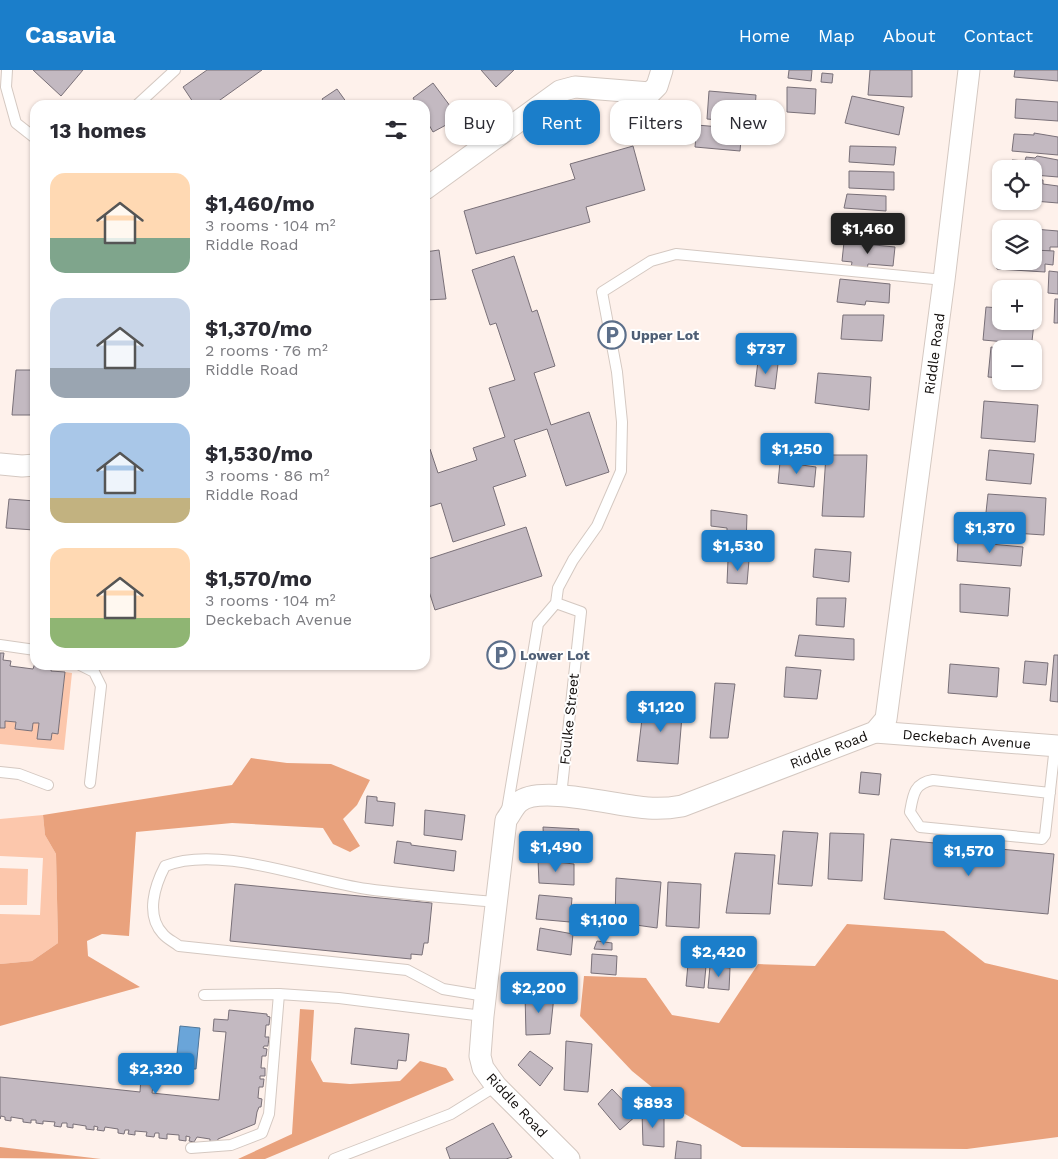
<!DOCTYPE html>
<html lang="en">
<head>
<meta charset="utf-8">
<style>
  body { margin:0; font-family:"Work Sans",sans-serif; background:#f2f2f3; color:#2b2b33; height:100vh; display:flex; flex-direction:column; font-size:19px; white-space:nowrap }
  * { box-sizing:border-box; margin:0 }
  p { font-size:16px; color:#7c7c81 }
  .icon { flex:none; width:28px; height:28px; fill:none; stroke:currentColor; stroke-width:2; stroke-linecap:round; stroke-linejoin:round }
  .map { position:relative; flex:1; overflow:hidden }
  .drawer { position:absolute; left:30px; top:30px; width:400px; height:570px; display:flex; flex-direction:column; background:#fff; border-radius:15px; box-shadow:0 1px 4px #0004 }
  .drawer>* { flex:none }
  .hud { position:absolute; left:445px; top:30px; width:475px; height:45px; display:flex; gap:10px }
  .fabs { position:absolute; left:992px; top:90px; display:grid; gap:10px }
  .fabs a { display:grid; place-items:center; width:50px; height:50px; border-radius:10px; background:#fff; box-shadow:0 1px 4px #0004; font-size:25px }
  .price { position:absolute; translate:-50% -42px; padding:0 11px; border-radius:5px; background:#1b7eca; color:#fff; font-size:16px; line-height:32px; filter:drop-shadow(0 1px 2px #0008) }
  .price::after { content:''; position:absolute; left:50%; top:30px; width:15px; height:11px; margin-left:-8px; background:inherit; clip-path:polygon(0 0,100% 0,50% 100%) }
  .price.selected { background:#222; color:#fff }
  ul { padding:0; list-style:none }
  li { display:flex; align-items:center; gap:15px; height:125px; padding:0 20px }
  li span { display:grid; place-items:center; flex:none; width:140px; height:100px; border-radius:15px; color:#555 }
  li>.icon { margin-inline-start:auto }
  span .icon { width:60px; height:60px; fill:#fffc; stroke-width:1 }
  li b { font-size:21px }
  h2 { display:flex; justify-content:space-between; align-items:center; height:60px; padding:0 20px; font-size:21px }
  .chip { padding:0 18px; border-radius:15px; background:#fff; box-shadow:0 1px 4px #0004; font-size:18px; line-height:45px }
  .chip.selected { background:#1b7eca; color:#fff }
  header { display:flex; align-items:center; gap:30px; box-sizing:border-box; height:70px; padding:0 25px; background:#1b7eca; color:#fff }
  header strong { font-size:24px }
  nav { display:flex; gap:28px; margin-inline-start:auto; font-size:18px }
  .map>svg:first-child { display:block }
</style>
</head>
<body>
<header>
<strong>Casavia</strong>
<nav><a>Home</a><a>Map</a><a>About</a><a>Contact</a></nav>
</header>
<div class="map">
<svg width="1058" height="1089" viewBox="0 0 1058 1089">
  <rect width="100%" height="100%" fill="#fef1eb"/>
  <g fill="#fcc7ac">
    <polygon points="65,602 72,603 64,680 0,674 0,658 4,658 5,651 16,652 15,659 32,661 33,653 39,653 37,669 51,670 52,663 58,664"/>
    <polygon points="43,745 45,765 56,784 58,873 32,891 0,894 0,844 40,845 43,788 0,786 0,749"/>
    <polygon points="0,798 28,799 27,835 0,835"/>
  </g>
  <g fill="#e9a27d">
    <polygon points="251,688 287,693 331,694 370,710 357,735 343,749 360,776 350,782 333,774 323,758 232,753 136,762 129,866 102,864 87,871 88,886 140,917 0,956 0,894 32,891 58,873 56,784 45,765 43,745 232,715"/>
    <polygon points="847,854 944,861 985,893 1058,910 1058,1067 967,1079 742,1077 685,1044 632,1001 580,946 584,906 646,908 672,945 719,953 758,894 815,896"/>
    <polygon points="300,939 314,940 311,990 323,1012 350,1014 400,1011 420,991 446,998 454,1010 265,1089 238,1089 292,1064"/>
    <polygon points="0,1077 101,1089 0,1088"/>
  </g>
  <polygon fill="#6aa5d9" stroke="#4f779b" points="180,956 200,958 196,999 187,999 187,994 176,993"/>
  <g fill="#c3b9c1" stroke="#797078">
    <polygon points="33,0 83,0 61,26"/>
    <polygon points="207,0 262,0 213,35 195,35 183,17"/>
    <polygon points="481,0 514,0 496,17"/>
    <polygon points="789,0 812,0 811,11 788,8"/>
    <polygon points="870,0 912,0 912,27 868,25"/>
    <polygon points="1015,0 1058,0 1058,11 1014,7"/>
    <polygon points="822,3 833,4 832,13 821,12"/>
    <polygon points="433,13 459,48 433,62 425,48 425,35 417,35 413,28"/>
    <polygon points="787,17 816,19 815,44 787,42"/>
    <polygon points="337,19 347,33 326,35 322,29"/>
    <polygon points="709,21 756,25 754,53 707,49"/>
    <polygon points="852,26 904,37 899,65 845,53"/>
    <polygon points="1016,29 1058,32 1058,51 1015,48"/>
    <polygon points="697,55 742,59 740,81 695,77"/>
    <polygon points="1034,63 1058,67 1058,85 1012,81 1014,64 1034,65"/>
    <polygon points="633,76 645,120 586,137 590,152 476,184 464,141 575,109 570,94"/>
    <polygon points="850,76 896,77 894,95 849,92"/>
    <polygon points="1037,86 1058,90 1058,107 1034,105 1034,99 1011,99 1012,90 1025,91 1026,87 1035,88"/>
    <polygon points="849,101 894,102 894,120 849,118"/>
    <polygon points="1034,109 1043,110 1043,114 1058,116 1058,133 1034,131"/>
    <polygon points="847,124 886,126 886,141 844,138"/>
    <polygon points="837,145 884,146 881,168 836,165"/>
    <polygon points="1034,159 1058,161 1058,177 1050,177 1050,181 1034,180"/>
    <polygon points="844,172 895,177 893,196 868,194 867,200 851,198 852,192 842,191"/>
    <polygon points="998,177 1001,177 1001,191 1034,191 1034,180 1054,181 1053,195 1045,194 1045,202 997,199"/>
    <polygon points="439,180 446,229 425,230 425,182"/>
    <polygon points="514,186 532,242 537,240 555,296 534,303 551,355 589,342 609,402 566,416 547,359 514,370 526,406 493,417 505,455 453,472 441,433 425,438 425,381 430,379 438,403 477,390 473,378 505,367 489,318 515,310 496,253 490,255 472,200"/>
    <polygon points="1049,201 1058,202 1058,224 1048,223"/>
    <polygon points="840,209 890,214 889,233 866,231 865,235 837,232"/>
    <polygon points="1055,229 1058,229 1058,253 1054,253"/>
    <polygon points="986,237 1001,238 1001,251 1034,251 1035,244 1032,271 1028,271 1028,274 983,270"/>
    <polygon points="843,245 884,245 882,271 841,269"/>
    <polygon points="991,277 1004,279 1001,279 1001,308 988,307"/>
    <polygon points="758,291 778,294 775,319 755,316"/>
    <polygon points="16,300 35,300 35,345 12,345"/>
    <polygon points="818,303 871,307 869,340 815,333"/>
    <polygon points="984,331 1038,335 1035,372 981,368"/>
    <polygon points="989,380 1034,384 1031,414 986,410"/>
    <polygon points="826,385 867,385 864,447 822,446"/>
    <polygon points="780,392 816,397 814,417 778,413"/>
    <polygon points="988,424 1046,428 1044,465 984,461"/>
    <polygon points="9,429 35,431 34,460 6,458"/>
    <polygon points="711,440 747,445 746,475 727,475 727,458 711,456"/>
    <polygon points="526,457 542,506 435,540 425,509 425,490"/>
    <polygon points="958,471 1023,477 1021,496 957,491"/>
    <polygon points="815,479 851,482 849,512 813,507"/>
    <polygon points="728,490 749,490 747,514 727,513"/>
    <polygon points="960,514 1010,518 1008,546 960,542"/>
    <polygon points="817,528 846,528 844,557 816,555"/>
    <polygon points="799,565 854,569 854,590 795,586"/>
    <polygon points="0,583 4,583 3,590 11,591 10,596 33,599 35,593 35,595 52,595 51,601 65,602 58,664 52,663 51,670 37,669 39,653 33,653 32,661 15,659 16,652 5,651 5,658 0,658"/>
    <polygon points="1054,585 1058,585 1058,632 1050,631"/>
    <polygon points="1025,591 1048,593 1046,615 1023,613"/>
    <polygon points="950,594 999,598 997,627 948,623"/>
    <polygon points="786,597 821,600 817,629 784,627"/>
    <polygon points="715,613 735,614 728,668 710,668"/>
    <polygon points="644,632 683,634 678,694 637,691"/>
    <polygon points="861,702 881,704 879,725 859,723"/>
    <polygon points="367,726 377,727 377,731 395,733 393,756 365,753"/>
    <polygon points="425,740 465,745 462,770 424,765"/>
    <polygon points="543,757 579,759 576,781 544,779"/>
    <polygon points="783,761 818,763 812,816 778,814"/>
    <polygon points="830,763 864,764 862,811 828,809"/>
    <polygon points="891,769 1054,784 1048,844 884,829"/>
    <polygon points="397,771 411,773 411,775 456,781 454,801 394,793"/>
    <polygon points="735,783 775,785 770,844 726,843"/>
    <polygon points="538,790 574,794 574,815 539,813"/>
    <polygon points="616,808 661,812 657,858 615,852"/>
    <polygon points="668,812 701,814 699,858 666,856"/>
    <polygon points="235,814 432,833 428,873 424,873 422,885 411,884 411,889 230,871"/>
    <polygon points="539,825 572,828 570,852 536,849"/>
    <polygon points="540,858 573,864 571,885 537,880"/>
    <polygon points="597,871 612,873 612,880 594,879"/>
    <polygon points="592,884 617,886 616,905 591,903"/>
    <polygon points="688,894 706,896 704,918 686,916"/>
    <polygon points="710,896 730,898 729,920 708,918"/>
    <polygon points="525,924 554,926 550,964 526,965"/>
    <polygon points="229,940 267,944 267,946 270,947 269,955 266,955 265,967 269,967 268,976 264,976 263,978 267,979 266,986 262,986 261,998 265,998 265,1006 260,1006 260,1009 264,1009 263,1017 259,1017 258,1028 262,1029 261,1037 259,1037 257,1042 255,1054 218,1069 217,1073 210,1072 210,1069 197,1067 194,1072 189,1071 190,1067 186,1066 186,1071 179,1070 179,1065 167,1064 167,1069 159,1068 159,1063 155,1063 154,1067 146,1066 147,1062 135,1061 135,1065 128,1064 129,1060 125,1060 124,1064 118,1063 118,1059 105,1057 104,1061 97,1060 98,1057 94,1056 94,1060 86,1059 86,1056 73,1054 73,1058 67,1057 67,1053 62,1053 61,1057 54,1056 55,1052 43,1051 43,1054 36,1053 36,1050 31,1050 31,1053 23,1052 23,1049 11,1047 11,1051 5,1050 5,1047 1,1046 0,1049 0,1007 140,1022 141,1007 154,1008 152,1023 219,1030 226,962 213,961 214,949 228,950"/>
    <polygon points="355,958 409,964 406,991 398,990 397,999 351,994"/>
    <polygon points="566,971 592,974 588,1022 564,1020"/>
    <polygon points="530,981 553,998 540,1016 518,995"/>
    <polygon points="612,1019 637,1045 620,1060 598,1034"/>
    <polygon points="642,1042 664,1044 664,1077 643,1075"/>
    <polygon points="493,1053 512,1087 506,1089 450,1089 446,1078"/>
    <polygon points="677,1071 701,1075 701,1089 675,1089"/>
  </g>
  <g fill="none" stroke-linecap="round" stroke-linejoin="round">
    <g stroke="#d4c8c1" stroke-width="12">
      <g id="lane">
        <polyline points="7,0 6,17 16,53 35,68"/>
        <polyline points="137,35 175,0"/>
        <polyline points="556,533 581,542 561,726"/>
        <polyline points="0,575 35,580"/>
        <polyline points="80,595 94,602 101,616 90,713"/>
        <polyline points="0,702 19,704 48,715"/>
        <path d="M1050 723 933 710C914 713 913 725 910 742L920 757 1042 769 1045 765 1055 676"/>
        <polyline points="507,740 538,554 556,533 558,518 573,490 597,456 621,401 622,352 617,302 602,222 651,191 676,184 944,210"/>
        <polyline points="204,925 279,924 339,928 483,946"/>
        <path d="M485 926 443 919 407 900 179 876C174 872 167 869 163 864 145 845 155 815 165 796 219 774 310 811 367 819 410 825 453 828 496 832"/>
        <polyline points="191,1078 231,1075 262,1063 269,1044 279,924"/>
        <polyline points="334,1089 451,1044 496,1016"/>
      </g>
    </g>
    <g stroke="#d4c8c1" stroke-width="23">
      <g id="street">
        <polyline points="425,119 560,21 575,17 650,23 657,16 662,0"/>
        <polyline points="0,394 22,396 35,395"/>
        <path id="s1" d="M875 662 1058 676"/>
        <path id="s2" d="M569 1089 496 1016 483 998 480 986 483 946 506 750C510 745 514 736 519 732 540 714 620 737 648 738 660 739 671 738 682 736L875 662 886 649 944 210 969 0"/>
      </g>
    </g>
    <use href="#lane" stroke="#fff" stroke-width="10"/>
    <use href="#street" stroke="#fff" stroke-width="21"/>
  </g>
  <defs>
    <g id="parking-ring" transform="scale(1.4375)"><circle r="9.5" fill="#fff" stroke="#5c6f8a" stroke-width="1.5"/><path d="M-3.5-5.5H1a3.5 3.5 0 0 1 0 7H-1V5.5H-3.5ZM-1-3.4V-.6H.8a1.4 1.4 0 0 0 0-2.8Z" fill="#5c6f8a"/></g>
  </defs>
  <g fill-rule="evenodd">
    <use href="#parking-ring" x="612" y="265"/>
    <use href="#parking-ring" x="501" y="585"/>
  </g>
  <g text-anchor="middle" stroke-width="4" stroke-linejoin="round" paint-order="stroke">
    <g font-size="14" font-weight="bold" fill="#4e5e75" stroke="#fff" text-anchor="start">
      <text x="631" y="270">Upper Lot</text>
      <text x="520" y="590">Lower Lot</text>
    </g>
    <g font-size="14" fill="#110d0b" stroke="#fff">
      <text dy="5" stroke="none"><textPath href="#s2" startOffset="1155">Riddle Road</textPath></text>
      <text transform="translate(569 649) rotate(-84)" y="5">Foulke Street</text>
      <text dy="5" stroke="none"><textPath href="#s1" startOffset="92">Deckebach Avenue</textPath></text>
      <text dy="5" stroke="none"><textPath href="#s2" startOffset="720">Riddle Road</textPath></text>
      <text transform="translate(517 1035) rotate(47)" y="5">Riddle Road</text>
    </g>
  </g>
</svg>
<div class="fabs">
<a><svg class="icon" aria-label="locate" viewBox="0 0 24 24"><circle cx="12" cy="12" r="6"/><path d="M12 2v4M12 18v4M2 12h4M18 12h4"/></svg></a>
<a><svg class="icon" aria-label="layers" viewBox="0 0 24 24"><path d="M12 4l9 5-9 5-9-5zM3 14l9 5 9-5"/></svg></a>
<a>+</a>
<a>−</a>
</div>
<b class="price selected" style="left:868px;top:185px">$1,460</b>
<b class="price" style="left:766px;top:305px">$737</b>
<b class="price" style="left:797px;top:405px">$1,250</b>
<b class="price" style="left:990px;top:484px">$1,370</b>
<b class="price" style="left:738px;top:502px">$1,530</b>
<b class="price" style="left:661px;top:663px">$1,120</b>
<b class="price" style="left:556px;top:803px">$1,490</b>
<b class="price" style="left:969px;top:807px">$1,570</b>
<b class="price" style="left:604px;top:876px">$1,100</b>
<b class="price" style="left:719px;top:908px">$2,420</b>
<b class="price" style="left:539px;top:944px">$2,200</b>
<b class="price" style="left:156px;top:1025px">$2,320</b>
<b class="price" style="left:653px;top:1059px">$893</b>
<div class="hud">
<a class="chip">Buy</a>
<a class="chip selected">Rent</a>
<a class="chip">Filters</a>
<a class="chip">New</a>
</div>
<section class="drawer">
<h2>13 homes<svg class="icon" aria-label="filters" viewBox="0 0 24 24"><path d="M4 7h16M4 17h16"/><circle cx="9" cy="7" r="2"/><circle cx="15" cy="17" r="2"/></svg></h2>
<ul>
<li><span style="background:linear-gradient(#ffd9b3 65%,#7fa58c 0)"><svg class="icon" aria-label="home" viewBox="0 0 24 24"><path d="M3 11l9-7 9 7M6 9v11h12V9"/></svg></span><div><b>$1,460/mo</b><p>3 rooms · 104 m²</p><p>Riddle Road</p></div></li>
<li><span style="background:linear-gradient(#c9d6e8 70%,#9aa5b1 0)"><svg class="icon" aria-label="home" viewBox="0 0 24 24"><path d="M3 11l9-7 9 7M6 9v11h12V9"/></svg></span><div><b>$1,370/mo</b><p>2 rooms · 76 m²</p><p>Riddle Road</p></div></li>
<li><span style="background:linear-gradient(#a9c7e8 75%,#c2b280 0)"><svg class="icon" aria-label="home" viewBox="0 0 24 24"><path d="M3 11l9-7 9 7M6 9v11h12V9"/></svg></span><div><b>$1,530/mo</b><p>3 rooms · 86 m²</p><p>Riddle Road</p></div></li>
<li><span style="background:linear-gradient(#ffd9b3 70%,#8fb573 0)"><svg class="icon" aria-label="home" viewBox="0 0 24 24"><path d="M3 11l9-7 9 7M6 9v11h12V9"/></svg></span><div><b>$1,570/mo</b><p>3 rooms · 104 m²</p><p>Deckebach Avenue</p></div></li>
</ul>
</section>
</div>
</body>
</html>
